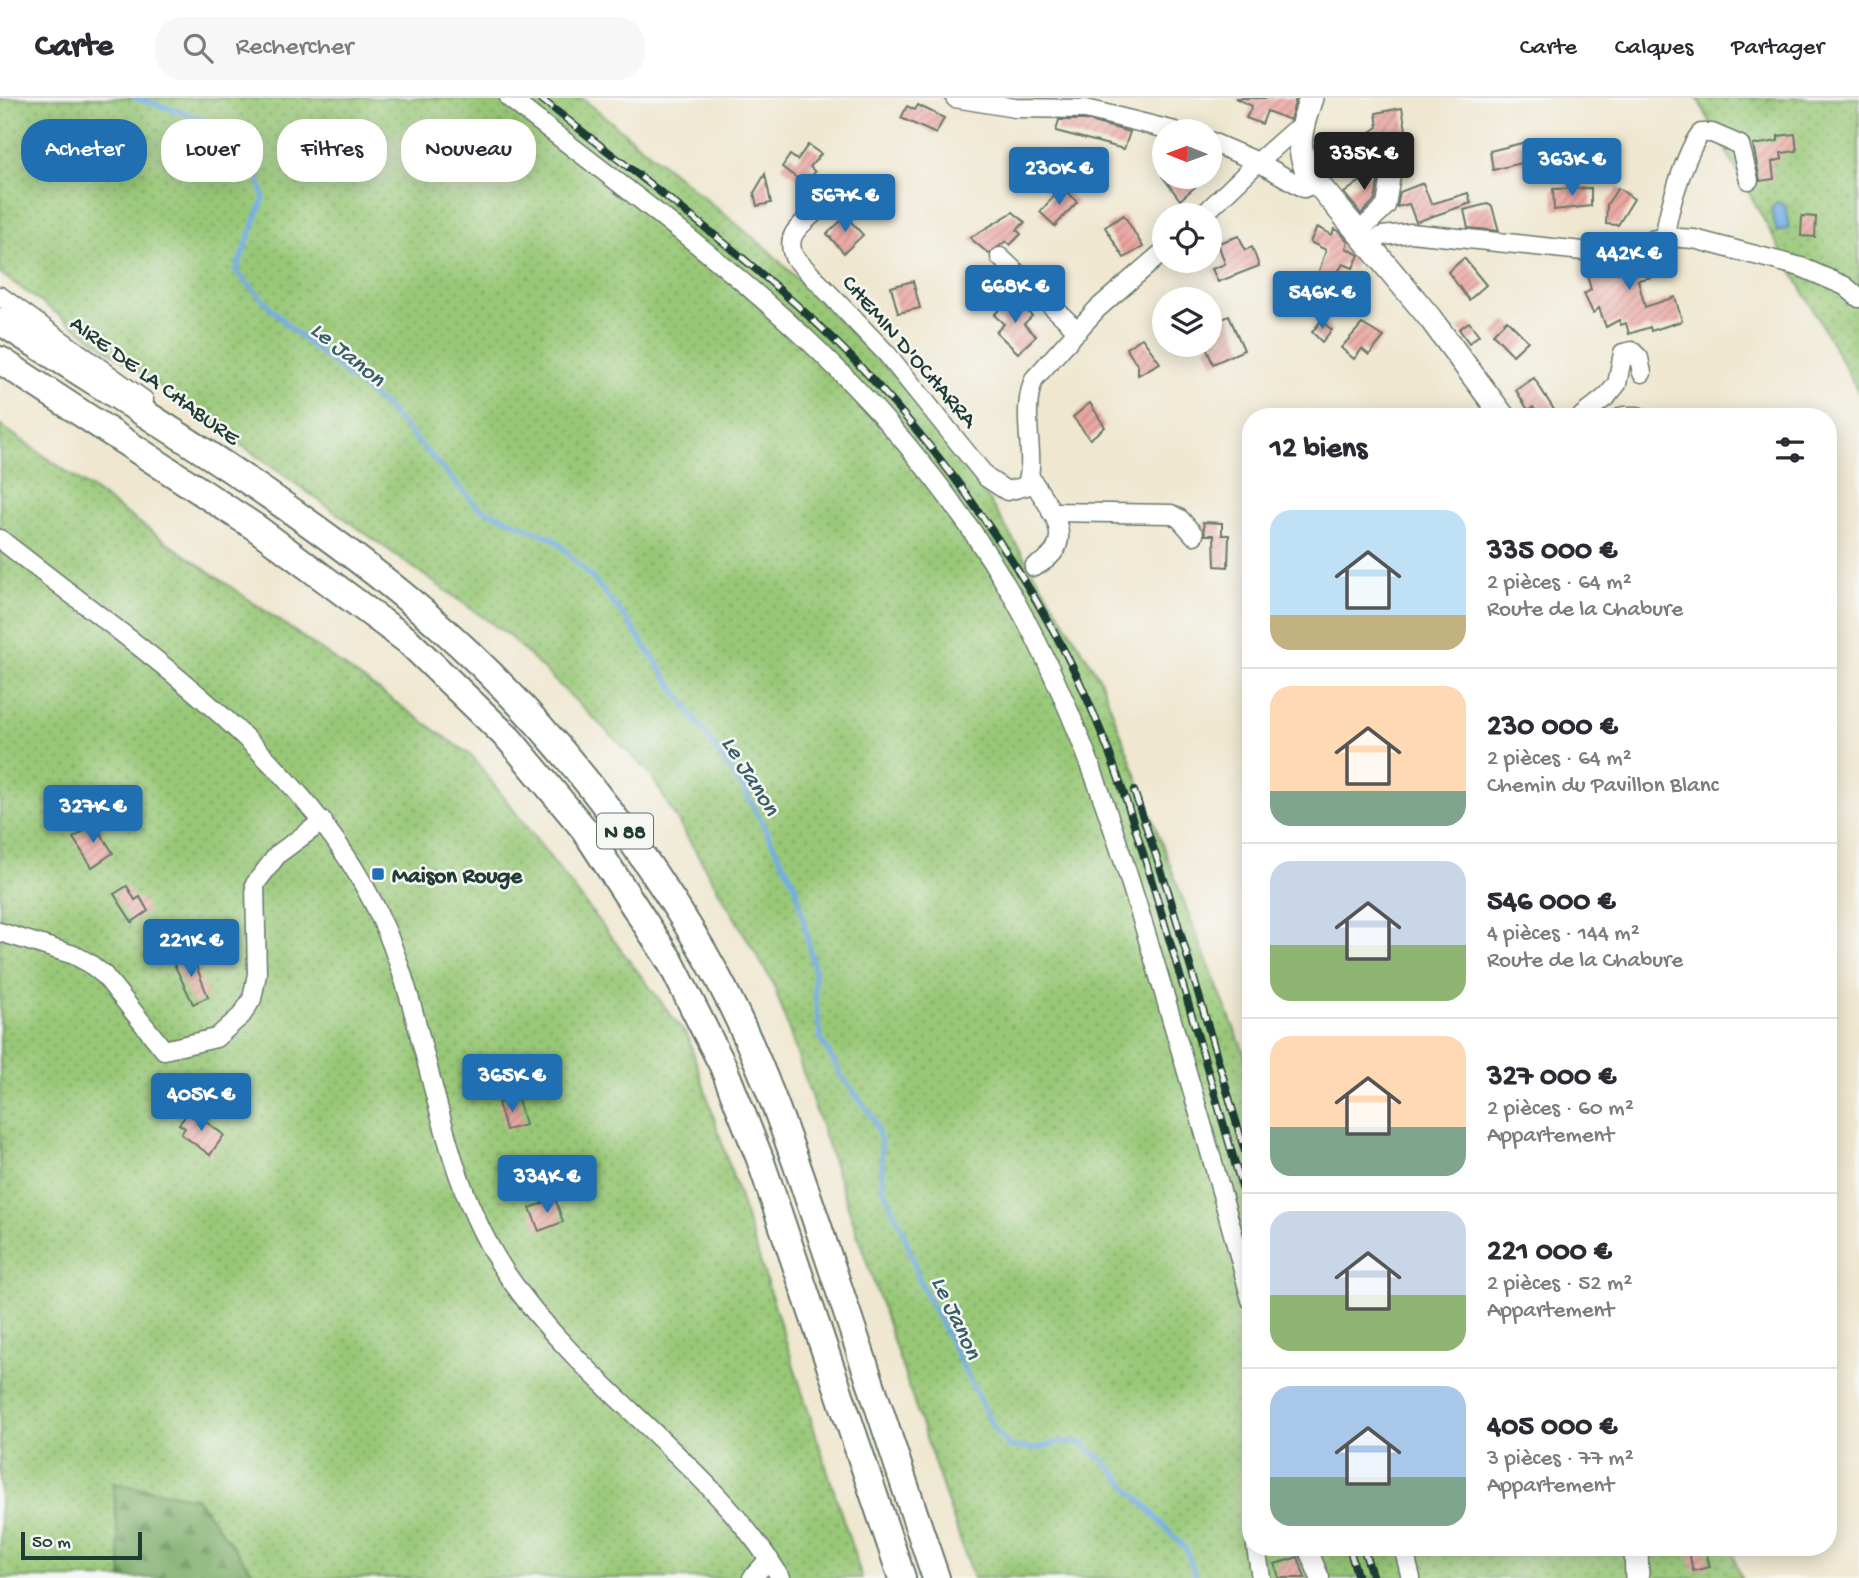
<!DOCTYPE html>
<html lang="fr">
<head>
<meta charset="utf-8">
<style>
  body { margin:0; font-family:"Gochi Hand",sans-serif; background:#f7f7f7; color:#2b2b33; height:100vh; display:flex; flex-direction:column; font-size:26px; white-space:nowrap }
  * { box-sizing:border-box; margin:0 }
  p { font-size:23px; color:#7c7c81 }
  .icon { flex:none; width:38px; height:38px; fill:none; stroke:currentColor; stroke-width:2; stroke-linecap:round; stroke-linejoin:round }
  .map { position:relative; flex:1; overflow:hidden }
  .side { position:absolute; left:1242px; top:310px; width:595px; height:1148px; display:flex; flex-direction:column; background:#fff; border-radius:28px; box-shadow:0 4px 18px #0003 }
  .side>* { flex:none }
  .banner { position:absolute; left:21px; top:21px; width:665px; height:63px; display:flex; gap:14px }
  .needle { width:46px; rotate:271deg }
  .tools { position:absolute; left:1152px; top:21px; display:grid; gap:14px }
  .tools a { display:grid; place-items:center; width:70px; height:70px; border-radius:50%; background:#fff; box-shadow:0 4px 18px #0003; font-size:35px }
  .scale { position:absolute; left:21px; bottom:18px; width:121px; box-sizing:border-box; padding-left:7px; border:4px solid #1f3d34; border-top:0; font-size:19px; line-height:24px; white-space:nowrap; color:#1f3d34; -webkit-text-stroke:5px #f6f6f2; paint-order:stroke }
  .price { position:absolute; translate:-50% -60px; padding:0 16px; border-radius:7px; background:#1f6fb2; color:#fff; font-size:23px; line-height:46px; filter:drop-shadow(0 2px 4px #0008) }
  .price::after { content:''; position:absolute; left:50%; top:42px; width:21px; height:16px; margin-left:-10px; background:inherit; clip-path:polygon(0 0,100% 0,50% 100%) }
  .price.active { background:#222; color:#fff }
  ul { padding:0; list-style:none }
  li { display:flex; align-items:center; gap:21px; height:175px; padding:0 28px }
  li+li { border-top:2px solid #e1e1e2 }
  li span { display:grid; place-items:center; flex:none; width:196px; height:140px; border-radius:21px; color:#555 }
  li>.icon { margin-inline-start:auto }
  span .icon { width:84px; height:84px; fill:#fffc; stroke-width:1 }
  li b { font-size:30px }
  h2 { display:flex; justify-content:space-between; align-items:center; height:84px; padding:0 28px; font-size:30px }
  .chip { padding:0 24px; border-radius:28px; background:#fff; box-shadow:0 4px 18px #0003; font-size:24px; line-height:63px }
  .chip.active { background:#1f6fb2; color:#fff }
  header { display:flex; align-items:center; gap:42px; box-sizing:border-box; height:98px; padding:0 35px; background:#fff; border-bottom:2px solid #e1e1e2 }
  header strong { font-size:33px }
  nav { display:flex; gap:38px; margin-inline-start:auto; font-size:24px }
  .search { width:490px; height:63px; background:#f7f7f7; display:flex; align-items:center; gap:18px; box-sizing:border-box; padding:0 24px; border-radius:28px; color:#7c7c81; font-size:26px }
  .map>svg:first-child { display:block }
</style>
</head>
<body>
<header>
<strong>Carte</strong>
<div class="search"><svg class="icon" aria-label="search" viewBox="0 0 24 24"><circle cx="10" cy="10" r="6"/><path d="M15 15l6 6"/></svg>Rechercher</div>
<nav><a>Carte</a><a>Calques</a><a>Partager</a></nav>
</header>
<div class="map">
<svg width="1859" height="1480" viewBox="0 0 1859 1480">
  <defs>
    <pattern id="grass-dots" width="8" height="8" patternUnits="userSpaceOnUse" patternTransform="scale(1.75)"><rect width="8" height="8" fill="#98c877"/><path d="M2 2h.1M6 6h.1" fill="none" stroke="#7ba462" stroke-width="1.8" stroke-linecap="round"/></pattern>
    <pattern id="forest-firs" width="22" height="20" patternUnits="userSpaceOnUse" patternTransform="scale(1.75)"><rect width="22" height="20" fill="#7aac68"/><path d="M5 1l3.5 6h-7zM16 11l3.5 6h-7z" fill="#638d56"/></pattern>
    <pattern id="building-hatch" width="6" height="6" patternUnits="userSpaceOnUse" patternTransform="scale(1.75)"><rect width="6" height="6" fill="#eca7a2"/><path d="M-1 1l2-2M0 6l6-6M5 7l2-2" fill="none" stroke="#bf8985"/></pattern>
  </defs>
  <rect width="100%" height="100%" fill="#f6f6f2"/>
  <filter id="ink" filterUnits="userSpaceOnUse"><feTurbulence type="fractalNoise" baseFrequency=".0143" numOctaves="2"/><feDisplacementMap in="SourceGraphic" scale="14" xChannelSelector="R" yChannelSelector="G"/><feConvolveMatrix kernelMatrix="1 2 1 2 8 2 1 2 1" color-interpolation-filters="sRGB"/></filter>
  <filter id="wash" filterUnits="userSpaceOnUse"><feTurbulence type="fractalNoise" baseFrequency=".00686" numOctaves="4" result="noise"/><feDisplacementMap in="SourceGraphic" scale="28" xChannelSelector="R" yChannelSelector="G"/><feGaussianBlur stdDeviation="1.57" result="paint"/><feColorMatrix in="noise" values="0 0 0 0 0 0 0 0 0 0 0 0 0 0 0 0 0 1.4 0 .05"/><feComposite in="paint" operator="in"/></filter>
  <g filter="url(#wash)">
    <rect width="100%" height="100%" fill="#efe7cf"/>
    <g fill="url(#grass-dots)" stroke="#5c8256" stroke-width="2">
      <polygon points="0,0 582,0 768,152 894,277 975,380 1100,581 1196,836 1251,972 1251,1449 1731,1449 1741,1480 973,1480 773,885 649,674 508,537 0,175"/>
      <polygon points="1697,0 1859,0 1859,295"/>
      <polygon points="0,327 472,658 688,939 862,1480 0,1480"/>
    </g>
    <polygon fill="url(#forest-firs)" stroke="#4c744e" stroke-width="2" points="113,1385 196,1400 257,1480 122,1480"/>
    <polygon fill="#72ace3" stroke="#48748c" stroke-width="2" points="1777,104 1785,108 1789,130 1777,134 1771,111"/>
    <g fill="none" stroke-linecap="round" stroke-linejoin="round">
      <polyline stroke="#72ace3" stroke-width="5" points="135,0 200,20 254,66 264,99 236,173 290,230 387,310 478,409 554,441 594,482 627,522 746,695 796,789 814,870 815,900 821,941 843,980 873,1019 881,1044 883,1090 904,1135 921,1186 995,1332 1009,1348 1034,1351 1060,1344 1081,1345 1104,1363 1187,1453 1196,1480"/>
    </g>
    <g id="blocks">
      <g fill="url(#building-hatch)">
        <polygon points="1235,0 1296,0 1290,22 1267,13 1262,26 1246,20 1252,8"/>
        <polygon points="918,7 944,20 936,36 901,20 907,8 915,12"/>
        <polygon points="1402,10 1407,37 1370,46 1368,36 1378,29 1376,15"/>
        <polygon points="1059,22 1085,22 1130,34 1124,51 1056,33"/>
        <polygon points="1795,36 1797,53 1781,55 1782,61 1772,64 1774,81 1760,83 1753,47 1778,43 1778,38"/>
        <polygon points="1328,44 1329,56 1317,59 1315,47"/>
        <polygon points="1526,44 1529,63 1493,72 1490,53"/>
        <polygon points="808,47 821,56 810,69 815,74 805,86 782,69 790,57 797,62"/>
        <polygon points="1377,71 1380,74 1375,102 1361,116 1344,95"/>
        <polygon points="765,76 771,105 757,108 754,95"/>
        <polygon points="1163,79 1186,79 1195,89 1180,102"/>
        <polygon points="1423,85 1431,106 1468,95 1471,105 1416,124 1409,106 1397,109 1400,94"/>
        <polygon points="1062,89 1077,104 1055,128 1040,114"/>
        <polygon points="1591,90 1591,108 1554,112 1553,91"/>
        <polygon points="1618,90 1634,101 1618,127 1606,126 1607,106"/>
        <polygon points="1487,106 1492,108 1499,133 1468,130 1464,112"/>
        <polygon points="1013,114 1025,124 1017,132 1021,136 1010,147 1006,143 989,156 970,140"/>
        <polygon points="1124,117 1143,149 1124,160 1105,129"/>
        <polygon points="846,118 863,137 844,155 827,136"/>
        <polygon points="1802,118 1816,119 1815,139 1801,138"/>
        <polygon points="1317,129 1332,137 1334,131 1340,134 1348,144 1346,150 1359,157 1353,170 1343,166 1331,184 1317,179 1326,152 1310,144"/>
        <polygon points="1239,138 1245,152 1252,149 1259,168 1218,184 1212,171 1225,166 1218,145"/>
        <polygon points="1661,152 1666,176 1638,182 1645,209 1675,199 1682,223 1651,233 1650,229 1629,236 1626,225 1621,227 1619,222 1606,229 1599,210 1593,215 1584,196 1591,192 1584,165"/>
        <polygon points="1464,160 1486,187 1469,202 1448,174"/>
        <polygon points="913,183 920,210 898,215 891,189"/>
        <polygon points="1012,198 1032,218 1024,226 1036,238 1018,255 996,234 1004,226 994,217"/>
        <polygon points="1229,218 1244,252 1213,266 1205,247 1209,247 1209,227"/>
        <polygon points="1507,222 1528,243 1513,257 1493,236"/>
        <polygon points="1321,223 1332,232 1322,244 1312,234"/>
        <polygon points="1469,224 1479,237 1469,245 1459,231"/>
        <polygon points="1362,226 1384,239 1369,257 1362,251 1354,261 1341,250"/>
        <polygon points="1142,240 1160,265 1138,277 1138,268 1126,250"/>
        <polygon points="1534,280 1558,318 1539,318 1533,309 1528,312 1516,292"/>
        <polygon points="1090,305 1105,329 1090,341 1073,319"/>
        <polygon points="1203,424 1222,425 1222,437 1229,437 1228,469 1215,468 1214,437 1205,437"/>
        <polygon points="95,726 113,755 92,769 73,740"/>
        <polygon points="127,788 135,802 140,799 148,813 132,824 114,796"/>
        <polygon points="192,857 208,899 193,906 174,866"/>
        <polygon points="518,1000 525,1027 506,1032 498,1005"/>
        <polygon points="188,1015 193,1019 195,1016 224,1037 210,1057 181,1036 185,1030 179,1026"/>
        <polygon points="555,1100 563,1124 539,1133 530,1110"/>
        <polygon points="1688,1449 1705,1449 1710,1469 1693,1473"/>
        <polygon points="1298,1459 1305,1480 1279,1480 1275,1466"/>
      </g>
    </g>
  </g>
  <g filter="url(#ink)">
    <use href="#blocks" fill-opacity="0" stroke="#68786a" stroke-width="2"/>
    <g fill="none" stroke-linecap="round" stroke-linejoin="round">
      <g stroke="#68786a" stroke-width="21">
        <g id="minor">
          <path d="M509 0C612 81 721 159 816 250 899 329 976 426 1029 528 1088 641 1125 764 1161 885 1192 991 1223 1096 1251 1202"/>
          <polyline points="955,0 1015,10 1086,11 1175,33"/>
          <polyline points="1209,43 1258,64 1293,33 1300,33"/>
          <path d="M814 115C799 129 785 137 794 159L887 256 987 380 1007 393 1026 388C1038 360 1019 319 1034 281L1097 211 1164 153"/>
          <polyline points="1203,117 1258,64 1304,90 1314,85"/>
          <polyline points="1359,134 1386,108 1394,59"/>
          <path d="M1666 139C1664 121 1688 48 1701 35H1712L1740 47 1749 82"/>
          <polyline points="1370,146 1382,138 1411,135 1592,154 1666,139 1694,141 1801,169 1845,188 1859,200"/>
          <polyline points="1000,159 1078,233"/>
          <polyline points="0,198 144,302"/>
          <polyline points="1582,318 1607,298 1617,286 1623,255 1632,253 1639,260 1642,275"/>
          <polyline points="1623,318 1638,318"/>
          <path d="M1030 379C1050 411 1082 445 1034 469"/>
          <polyline points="1051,414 1171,416 1180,421 1194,437"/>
          <path d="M0 441C139 551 315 664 386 832 433 945 437 1075 508 1178 585 1291 709 1363 781 1480"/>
          <polyline points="0,834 74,857 89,865 104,877 164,952 216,940 242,917 252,901 257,876 255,786 278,756 323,723"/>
          <polyline points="1256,1449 1261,1480"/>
          <polyline points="1307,1449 1320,1480"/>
          <polyline points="1403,1449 1411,1480"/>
          <polyline points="752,1480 769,1461"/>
        </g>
      </g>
      <g stroke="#68786a" stroke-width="26">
        <g id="major">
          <path d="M1311 0C1302 27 1295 46 1307 73L1430 220 1503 318"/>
          <polyline points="1636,1449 1637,1480"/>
        </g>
      </g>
      <g stroke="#68786a" stroke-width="30">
        <g id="highway">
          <path d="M0 223C148 319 303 409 436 525 543 619 631 731 703 853 760 951 796 1063 832 1170 867 1274 901 1377 936 1480"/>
          <polyline points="0,262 255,429 408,543 510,642 584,731 670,863 723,968 760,1061 902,1480"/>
        </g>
      </g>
      <use href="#minor" stroke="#fff" stroke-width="18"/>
      <use href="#major" stroke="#fff" stroke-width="23"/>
      <use href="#highway" stroke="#fff" stroke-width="26"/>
      <g stroke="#1f3d34" stroke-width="8">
        <g id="rail">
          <path d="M540 0C646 85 761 166 856 264 935 347 1003 440 1058 541 1108 633 1138 737 1168 837 1196 931 1223 1025 1251 1120"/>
          <polyline points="1134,693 1168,793 1251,1074"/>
          <polyline points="1349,1449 1358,1480"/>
          <polyline points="1363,1449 1373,1480"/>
        </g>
      </g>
      <use href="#rail" stroke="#f6f6f2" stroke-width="5" stroke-dasharray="16" stroke-linecap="butt"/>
    </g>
  </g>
  <rect fill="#1f6fb2" stroke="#f6f6f2" stroke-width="2.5" x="371" y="769" width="14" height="14" rx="3.5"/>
  <g text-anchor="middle" stroke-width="5" stroke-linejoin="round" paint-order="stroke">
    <rect fill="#f6f6f2" stroke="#60746d" stroke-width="2" x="597" y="715.5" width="56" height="35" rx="5"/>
    <g font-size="21" font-weight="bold" fill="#1f3d34">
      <text x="625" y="740">N 88</text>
    </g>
    <g font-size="23" fill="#1f3d34" stroke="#f6f6f2">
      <text transform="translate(911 252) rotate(49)" y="8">CHEMIN D'OCHARRA</text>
      <text transform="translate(156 281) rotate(36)" y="8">AIRE DE LA CHABURE</text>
    </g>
    <g font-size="23" font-weight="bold" fill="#1f3d34" stroke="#f6f6f2" text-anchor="start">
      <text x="392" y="784">Maison Rouge</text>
    </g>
    <g font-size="24" font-style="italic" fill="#385e69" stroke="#f6f6f2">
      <text transform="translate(349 255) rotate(39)" y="8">Le Janon</text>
      <text transform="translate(752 677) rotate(58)" y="8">Le Janon</text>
      <text transform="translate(958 1219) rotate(65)" y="8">Le Janon</text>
    </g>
  </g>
</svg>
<div class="tools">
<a><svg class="needle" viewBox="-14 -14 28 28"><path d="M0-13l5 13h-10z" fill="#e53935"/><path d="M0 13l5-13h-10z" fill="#7c7c81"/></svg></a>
<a><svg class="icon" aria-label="locate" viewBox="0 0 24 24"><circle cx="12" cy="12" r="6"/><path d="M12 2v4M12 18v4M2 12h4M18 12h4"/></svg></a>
<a><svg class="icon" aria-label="layers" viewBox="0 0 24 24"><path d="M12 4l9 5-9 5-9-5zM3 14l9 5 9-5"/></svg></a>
</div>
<div class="scale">50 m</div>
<b class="price active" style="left:1364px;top:94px">335K €</b>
<b class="price" style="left:1572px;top:100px">363K €</b>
<b class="price" style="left:1059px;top:109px">230K €</b>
<b class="price" style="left:845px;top:136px">567K €</b>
<b class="price" style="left:1629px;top:194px">442K €</b>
<b class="price" style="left:1015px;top:227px">668K €</b>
<b class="price" style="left:1322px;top:233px">546K €</b>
<b class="price" style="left:93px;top:747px">327K €</b>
<b class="price" style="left:191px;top:881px">221K €</b>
<b class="price" style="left:512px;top:1016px">365K €</b>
<b class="price" style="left:201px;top:1035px">405K €</b>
<b class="price" style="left:547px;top:1117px">334K €</b>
<div class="banner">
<a class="chip active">Acheter</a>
<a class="chip">Louer</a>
<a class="chip">Filtres</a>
<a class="chip">Nouveau</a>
</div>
<section class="side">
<h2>12 biens<svg class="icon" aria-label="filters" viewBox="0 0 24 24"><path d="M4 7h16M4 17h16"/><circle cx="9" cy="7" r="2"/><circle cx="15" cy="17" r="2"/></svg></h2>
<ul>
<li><span style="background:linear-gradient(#bfe0f5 75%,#c2b280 0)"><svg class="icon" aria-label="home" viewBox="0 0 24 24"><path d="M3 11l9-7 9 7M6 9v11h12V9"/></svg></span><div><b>335 000 €</b><p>2 pièces · 64 m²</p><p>Route de la Chabure</p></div></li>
<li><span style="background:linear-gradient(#ffd9b3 75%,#7fa58c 0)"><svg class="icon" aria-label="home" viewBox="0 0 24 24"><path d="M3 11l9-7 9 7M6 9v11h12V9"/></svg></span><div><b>230 000 €</b><p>2 pièces · 64 m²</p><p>Chemin du Pavillon Blanc</p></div></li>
<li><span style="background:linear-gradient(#c9d6e8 60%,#8fb573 0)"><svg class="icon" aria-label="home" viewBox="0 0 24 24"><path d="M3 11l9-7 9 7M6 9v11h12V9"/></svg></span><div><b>546 000 €</b><p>4 pièces · 144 m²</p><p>Route de la Chabure</p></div></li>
<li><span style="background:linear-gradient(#ffd9b3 65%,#7fa58c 0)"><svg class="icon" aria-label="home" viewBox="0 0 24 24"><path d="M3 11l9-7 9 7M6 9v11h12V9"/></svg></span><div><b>327 000 €</b><p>2 pièces · 60 m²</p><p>Appartement</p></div></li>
<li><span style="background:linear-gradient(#c9d6e8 60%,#8fb573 0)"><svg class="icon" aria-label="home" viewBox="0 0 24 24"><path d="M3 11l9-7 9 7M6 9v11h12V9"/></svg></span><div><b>221 000 €</b><p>2 pièces · 52 m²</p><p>Appartement</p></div></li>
<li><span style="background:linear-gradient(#a9c7e8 65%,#7fa58c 0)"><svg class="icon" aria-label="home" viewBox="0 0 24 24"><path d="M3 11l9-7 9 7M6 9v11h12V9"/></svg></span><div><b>405 000 €</b><p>3 pièces · 77 m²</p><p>Appartement</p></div></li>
</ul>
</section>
</div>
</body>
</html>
